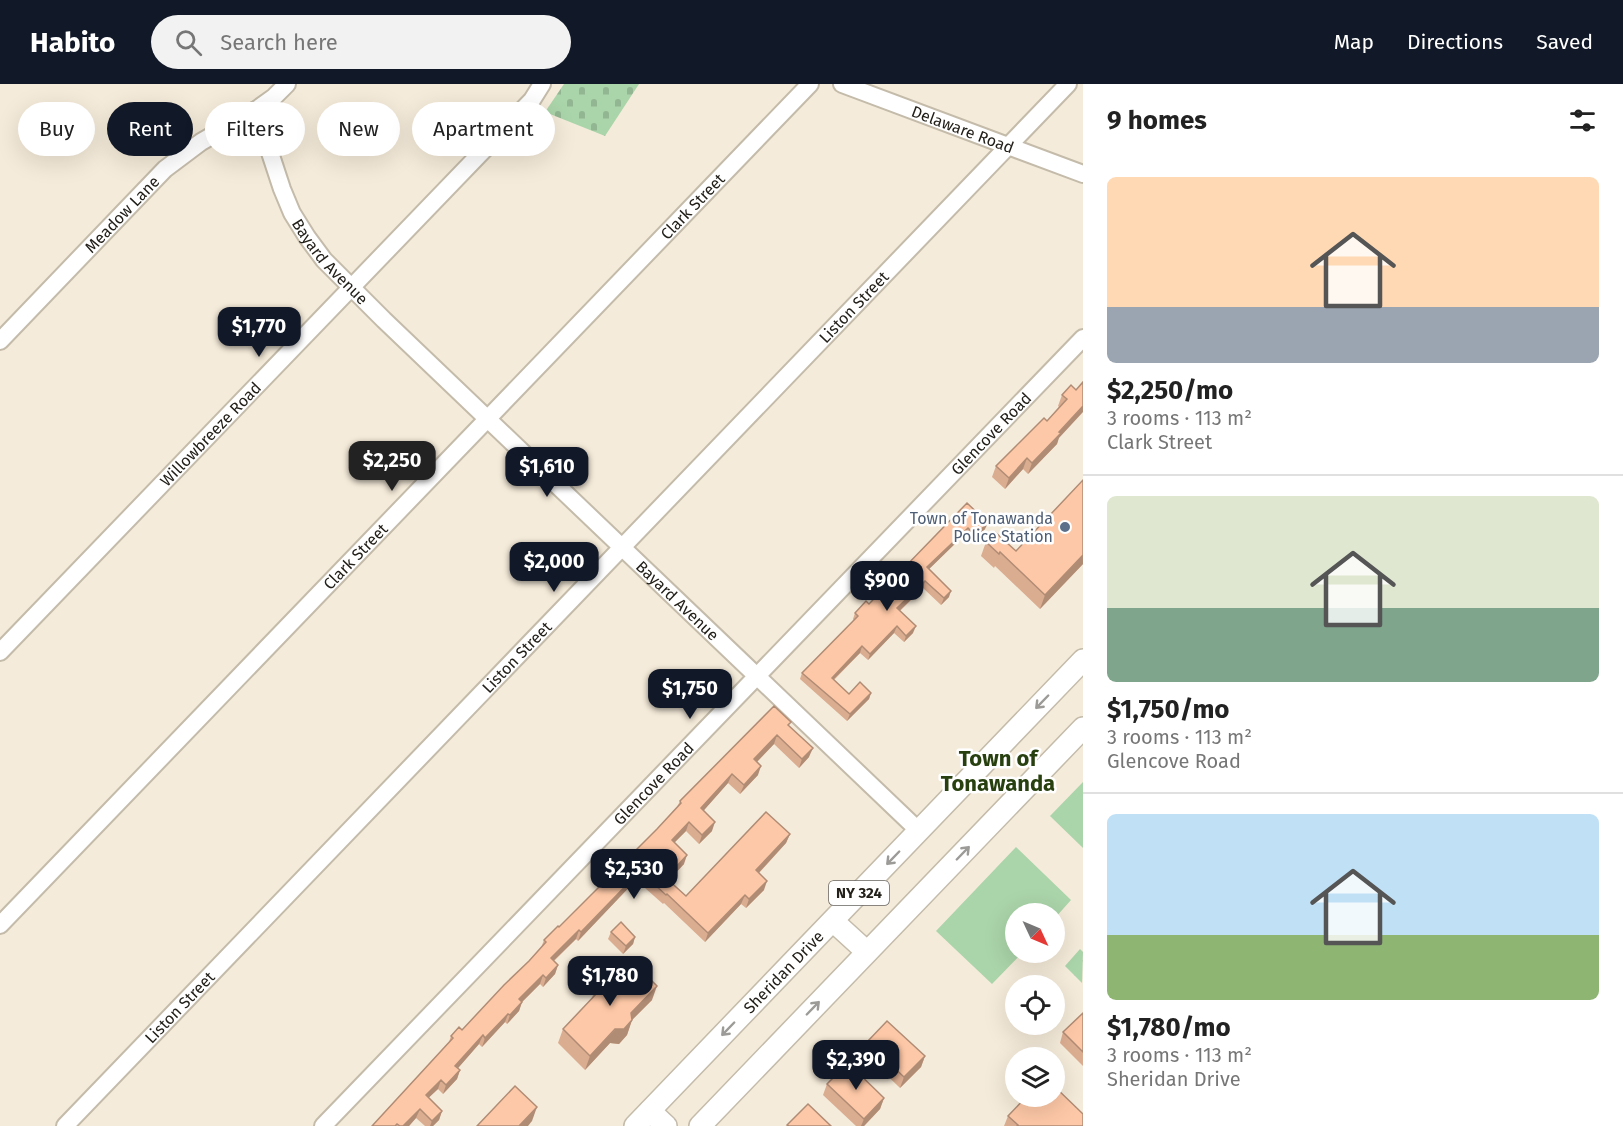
<!DOCTYPE html>
<html lang="en">
<head>
<meta charset="utf-8">
<style>
  body { margin:0; font-family:"Fira Sans",sans-serif; background:#f2f2f2; color:#222; height:100vh; display:flex; flex-direction:column; font-size:22px; white-space:nowrap }
  * { box-sizing:border-box; margin:0 }
  p { font-size:20px; color:#767676 }
  .icon { flex:none; width:33px; height:33px; fill:none; stroke:currentColor; stroke-width:2; stroke-linecap:round; stroke-linejoin:round }
  .map { position:relative; flex:1; overflow:hidden }
  .panel { display:flex; flex-direction:column; background:#fff; width:540px }
  .panel>* { flex:none }
  .banner { position:absolute; left:18px; top:18px; width:570px; height:54px; display:flex; gap:12px }
  .needle { width:39px; rotate:134deg }
  .tools { position:absolute; left:1005px; top:819px; display:grid; gap:12px }
  .tools a { display:grid; place-items:center; width:60px; height:60px; border-radius:50%; background:#fff; box-shadow:0 6px 24px #0002; font-size:30px }
  .price { position:absolute; translate:-50% -51px; padding:0 14px; border-radius:12px; background:#111827; color:#fff; font-size:20px; line-height:39px; filter:drop-shadow(0 2px 3px #0008) }
  .price::after { content:''; position:absolute; left:50%; top:36px; width:18px; height:14px; margin-left:-9px; background:inherit; clip-path:polygon(0 0,100% 0,50% 100%) }
  .price.selected { background:#222; color:#fff }
  ul { padding:0; list-style:none }
  li { display:grid; align-content:center; gap:12px; height:318px; padding:0 24px }
  li+li { border-top:2px solid #e0e0e0 }
  li span { display:grid; place-items:center; height:186px; border-radius:9px; color:#555 }
  li>.icon { margin-inline-start:auto }
  span .icon { width:108px; height:108px; fill:#fffc; stroke-width:1 }
  li b { font-size:26px }
  h2 { display:flex; justify-content:space-between; align-items:center; height:72px; padding:0 24px; font-size:26px }
  .tag { padding:0 21px; border-radius:27px; background:#fff; box-shadow:0 6px 24px #0002; font-size:21px; line-height:54px }
  .tag.selected { background:#111827; color:#fff }
  header { display:flex; align-items:center; gap:36px; box-sizing:border-box; height:84px; padding:0 30px; background:#111827; color:#fff }
  header strong { font-size:28px }
  nav { display:flex; gap:33px; margin-inline-start:auto; font-size:21px }
  .search { width:420px; height:54px; background:#f2f2f2; display:flex; align-items:center; gap:15px; box-sizing:border-box; padding:0 21px; border-radius:33px; color:#767676; font-size:22px }
  main { display:flex; flex:1; min-height:0 }
  .map>svg:first-child { display:block }
</style>
</head>
<body>
<header>
<strong>Habito</strong>
<div class="search"><svg class="icon" aria-label="search" viewBox="0 0 24 24"><circle cx="10" cy="10" r="6"/><path d="M15 15l6 6"/></svg>Search here</div>
<nav><a>Map</a><a>Directions</a><a>Saved</a></nav>
</header>
<main>
<div class="map">
<svg width="1083" height="1042" viewBox="0 0 1083 1042">
  <defs>
    <pattern id="cemetery-stones" width="16" height="16" patternUnits="userSpaceOnUse" patternTransform="scale(1.5)"><rect width="16" height="16" fill="#aad4a9"/><path d="M2 7V4a2 2 0 0 1 4 0v3zM10 15v-3a2 2 0 0 1 4 0v3z" fill="#92b691"/></pattern>
    <pattern id="park-tufts" width="24" height="20" patternUnits="userSpaceOnUse" patternTransform="scale(1.5)"><rect width="24" height="20" fill="#aad4a9"/><path d="M3 7l-1-3M5 7V3M7 7l1-3M15 17l-1-3M17 17v-4M19 17l1-3" fill="none" stroke="#92b691"/></pattern>
  </defs>
  <rect width="100%" height="100%" fill="#f5ebda"/>
  <g fill="#aad4a9">
    <polygon points="1083,698 1083,764 1050,732"/>
    <polygon points="1016,763 1071,816 1055,834 1054,830 1016,830 1016,868 1022,869 992,900 936,847"/>
  </g>
  <polygon fill="url(#cemetery-stones)" points="564,0 639,0 605,52 545,28"/>
  <polygon fill="url(#park-tufts)" points="1080,865 1083,868 1082,899 1065,882"/>
  <g fill="none" stroke-linecap="round" stroke-linejoin="round">
    <g stroke="#c4bbaa" stroke-width="20">
      <g id="minor">
        <path id="s1" d="M842 0 1083 90"/>
        <path id="s2" d="M256 26 282 105 292 129 307 153 324 176 384 236 919 747"/>
        <path id="s3" d="M0 257 165 85 201 58 256 26 274 13 287 0"/>
        <path id="s4" d="M0 568 532 16 542 0"/>
        <path id="s5" d="M0 841 810 0"/>
        <path id="s6" d="M65 1042 1068 0"/>
        <path id="s7" d="M323 1042 1083 254"/>
      </g>
    </g>
    <g stroke="#c4bbaa" stroke-width="24">
      <g id="major">
        <polyline points="833,837 867,868"/>
        <polyline points="650,1027 666,1042"/>
        <path id="s8" d="M635 1042 1083 576"/>
        <polyline points="700,1042 1083,644"/>
      </g>
    </g>
    <use href="#minor" stroke="#fff" stroke-width="16"/>
    <use href="#major" stroke="#fff" stroke-width="21"/>
  </g>
  <g fill="#daac90">
    <polygon points="1071,301 1057,360 1028,390 1023,385 1005,405 992,393 996,382 1047,337 1059,323 1058,322 1062,311"/>
    <polygon points="1083,396 1083,480 1040,525 995,482 994,484 981,472 986,458 1016,467"/>
    <polygon points="967,419 985,445 973,458 965,450 929,485 949,513 941,521 923,504 900,527 913,549 904,558 894,549 868,576 860,569 834,596 849,610 871,609 869,615 847,637 800,595 802,589 854,537 853,535 855,529 869,520"/>
    <polygon points="789,642 809,673 799,684 774,660 757,678 758,691 740,710 728,699 703,727 712,747 699,760 686,747 674,759 684,780 669,796 686,812 790,750 786,759 759,789 764,806 746,824 741,820 705,858 664,819 663,820 636,796 578,857 576,855 554,877 558,881 555,890 543,903 540,900 522,918 519,927 507,940 505,938 482,963 479,960 458,984 460,986 457,995 443,1010 438,1005 428,1014 442,1027 439,1036 433,1042 425,1042 416,1034 409,1042 372,1042 449,958 451,952 462,946 529,877 541,864 544,856 559,843 657,745 677,723 680,717"/>
    <polygon points="611,848 635,853 633,860 623,870 608,855"/>
    <polygon points="607,899 652,916 632,936 627,951 619,960 610,959 585,986 558,959 563,945 592,914 595,905"/>
    <polygon points="1083,929 1083,982 1060,959 1063,948"/>
    <polygon points="867,958 925,972 921,983 900,1004 863,968"/>
    <polygon points="827,1000 884,1014 880,1025 864,1042 856,1042 823,1011"/>
    <polygon points="1008,1032 1083,1042 1004,1042"/>
  </g>
  <g fill="#b18c75">
    <polygon points="1083,322 1083,328 1059,354 1057,360 1028,390 1032,379 1059,348"/>
    <polygon points="1027,374 1023,385 1005,405 1009,394"/>
    <polygon points="988,439 985,445 973,458 975,451"/>
    <polygon points="968,444 965,450 924,490 927,483"/>
    <polygon points="1083,471 1083,480 1040,525 1045,511"/>
    <polygon points="925,497 923,504 895,531 897,524"/>
    <polygon points="951,507 949,513 941,521 944,514"/>
    <polygon points="897,542 894,549 868,576 870,570"/>
    <polygon points="916,542 913,549 904,558 906,552"/>
    <polygon points="862,562 860,569 829,600 832,594"/>
    <polygon points="871,609 869,615 847,637 850,630"/>
    <polygon points="777,651 774,660 751,684 754,675"/>
    <polygon points="813,664 809,673 799,684 802,675"/>
    <polygon points="761,682 758,691 740,710 744,701"/>
    <polygon points="732,690 728,699 698,733 701,724"/>
    <polygon points="689,738 686,747 668,765 672,756"/>
    <polygon points="715,738 712,747 699,760 702,751"/>
    <polygon points="790,750 786,759 753,795 756,786"/>
    <polygon points="687,771 684,780 662,803 666,794"/>
    <polygon points="640,787 636,796 578,857 581,848"/>
    <polygon points="767,797 764,806 746,824 749,815"/>
    <polygon points="745,811 741,820 705,858 708,849"/>
    <polygon points="579,846 576,855 547,883 551,874"/>
    <polygon points="635,853 633,860 623,870 626,862"/>
    <polygon points="558,881 555,890 543,903 546,894"/>
    <polygon points="543,891 540,900 516,924 519,915"/>
    <polygon points="657,902 652,916 632,936 627,951 619,960 610,959 585,986 590,972"/>
    <polygon points="522,918 519,927 507,940 510,931"/>
    <polygon points="508,930 505,938 482,963 485,954"/>
    <polygon points="483,951 479,960 452,991 455,982"/>
    <polygon points="925,972 921,983 900,1004 904,993"/>
    <polygon points="460,986 457,995 443,1010 446,1001"/>
    <polygon points="441,996 438,1005 422,1020 426,1011"/>
    <polygon points="884,1014 880,1025 864,1042 861,1042 864,1035"/>
    <polygon points="537,1023 532,1037 528,1042 519,1042"/>
    <polygon points="420,1025 416,1034 409,1042 403,1042"/>
    <polygon points="442,1027 439,1036 433,1042 430,1042 432,1037"/>
  </g>
  <g fill="#fdc8a7" stroke="#b18c75" stroke-width="1.5">
    <polygon points="1083,298 1083,322 1059,348 1061,349 1032,379 1027,374 1009,394 996,382 1044,334 1047,337 1067,315 1062,311 1071,301 1076,306"/>
    <polygon points="1083,396 1083,471 1045,511 1000,468 999,470 986,458 995,448 1016,467"/>
    <polygon points="967,419 988,439 975,451 968,444 927,483 951,507 944,514 925,497 897,524 916,542 906,552 897,542 870,570 862,562 832,594 849,610 860,598 871,609 850,630 802,589 858,532 855,529 866,517 869,520"/>
    <polygon points="774,622 791,638 788,641 813,664 802,675 777,651 754,675 761,682 744,701 732,690 701,724 715,738 702,751 689,738 672,756 687,771 666,794 686,812 766,728 790,750 756,786 767,797 749,815 745,811 708,849 667,810 666,811 640,787 581,848 579,846 551,874 558,881 546,894 543,891 519,915 522,918 510,931 508,930 485,954 483,951 455,982 460,986 446,1001 441,996 426,1011 442,1027 432,1037 420,1025 403,1042 400,1042 397,1040 395,1042 372,1042 453,954 451,952 459,943 462,946 504,901 529,877 546,858 544,856 558,842 559,843 657,745 681,719 680,717"/>
    <polygon points="621,838 635,853 626,862 611,848"/>
    <polygon points="630,875 657,902 631,929 632,936 624,945 615,945 590,972 563,945 598,908 595,905 604,896 607,899"/>
    <polygon points="1083,929 1083,968 1063,948"/>
    <polygon points="887,937 925,972 904,993 867,958"/>
    <polygon points="848,979 884,1014 864,1035 827,1000"/>
    <polygon points="515,1002 537,1023 519,1042 477,1042"/>
    <polygon points="1054,1002 1083,1030 1083,1042 1017,1042 1018,1041 1008,1032 1027,1012 1054,1012"/>
    <polygon points="808,1020 831,1042 789,1042 787,1041"/>
  </g>
  <defs><path id="oneway-shaft" d="M-6 0H5M1.5-3L5.5 0L1.5 3" fill="none" stroke-width="1.6" stroke-linecap="round" stroke-linejoin="round" transform="scale(1.5)"/></defs>
  <g stroke="#9c9b98">
    <use href="#oneway-shaft" transform="translate(1042 618) rotate(134)"/>
    <use href="#oneway-shaft" transform="translate(963 769) rotate(-46)"/>
    <use href="#oneway-shaft" transform="translate(893 774) rotate(134)"/>
    <use href="#oneway-shaft" transform="translate(813 924) rotate(-46)"/>
    <use href="#oneway-shaft" transform="translate(728 945) rotate(134)"/>
  </g>
  <circle fill="#5c6f8a" stroke="#fff" stroke-width="2" cx="1065" cy="443" r="6"/>
  <g text-anchor="middle" stroke-width="5" stroke-linejoin="round" paint-order="stroke">
    <rect fill="#fff" stroke="#65635f" stroke-width="1.5" x="829" y="797" width="60" height="24" rx="4.5"/>
    <g font-size="15" font-weight="bold" fill="#23201a">
      <text x="859" y="814">NY 324</text>
    </g>
    <g font-size="16" fill="#23201a" stroke="#fff">
      <text dy="6" stroke="none"><textPath href="#s1" startOffset="129">Delaware Road</textPath></text>
      <text dy="6" stroke="none"><textPath href="#s5" startOffset="998">Clark Street</textPath></text>
      <text dy="6" stroke="none"><textPath href="#s3" startOffset="176">Meadow Lane</textPath></text>
      <text dy="6" stroke="none"><textPath href="#s2" startOffset="171">Bayard Avenue</textPath></text>
      <text dy="6" stroke="none"><textPath href="#s6" startOffset="1137">Liston Street</textPath></text>
      <text dy="6" stroke="none"><textPath href="#s4" startOffset="303">Willowbreeze Road</textPath></text>
      <text dy="6" stroke="none"><textPath href="#s7" startOffset="962">Glencove Road</textPath></text>
      <text dy="6" stroke="none"><textPath href="#s5" startOffset="512">Clark Street</textPath></text>
      <text dy="6" stroke="none"><textPath href="#s2" startOffset="657">Bayard Avenue</textPath></text>
      <text dy="6" stroke="none"><textPath href="#s6" startOffset="651">Liston Street</textPath></text>
      <text dy="6" stroke="none"><textPath href="#s7" startOffset="476">Glencove Road</textPath></text>
      <text dy="6" stroke="none"><textPath href="#s8" startOffset="214">Sheridan Drive</textPath></text>
      <text dy="6" stroke="none"><textPath href="#s6" startOffset="165">Liston Street</textPath></text>
    </g>
    <g font-size="16" fill="#4e5e75" stroke="#fff" text-anchor="end">
      <text x="1053" y="440">Town of Tonawanda<tspan x="1053" dy="18">Police Station</tspan></text>
    </g>
    <g font-size="22" font-weight="bold" fill="#28400f" stroke="#fff">
      <text x="998" y="682">Town of<tspan x="998" dy="25">Tonawanda</tspan></text>
    </g>
  </g>
</svg>
<div class="tools">
<a><svg class="needle" viewBox="-14 -14 28 28"><path d="M0-13l5 13h-10z" fill="#e53935"/><path d="M0 13l5-13h-10z" fill="#767676"/></svg></a>
<a><svg class="icon" aria-label="locate" viewBox="0 0 24 24"><circle cx="12" cy="12" r="6"/><path d="M12 2v4M12 18v4M2 12h4M18 12h4"/></svg></a>
<a><svg class="icon" aria-label="layers" viewBox="0 0 24 24"><path d="M12 4l9 5-9 5-9-5zM3 14l9 5 9-5"/></svg></a>
</div>
<b class="price" style="left:259px;top:274px">$1,770</b>
<b class="price selected" style="left:392px;top:408px">$2,250</b>
<b class="price" style="left:547px;top:414px">$1,610</b>
<b class="price" style="left:554px;top:509px">$2,000</b>
<b class="price" style="left:887px;top:528px">$900</b>
<b class="price" style="left:690px;top:636px">$1,750</b>
<b class="price" style="left:634px;top:816px">$2,530</b>
<b class="price" style="left:610px;top:923px">$1,780</b>
<b class="price" style="left:856px;top:1007px">$2,390</b>
<div class="banner">
<a class="tag">Buy</a>
<a class="tag selected">Rent</a>
<a class="tag">Filters</a>
<a class="tag">New</a>
<a class="tag">Apartment</a>
</div>
</div>
<section class="panel">
<h2>9 homes<svg class="icon" aria-label="filters" viewBox="0 0 24 24"><path d="M4 7h16M4 17h16"/><circle cx="9" cy="7" r="2"/><circle cx="15" cy="17" r="2"/></svg></h2>
<ul>
<li><span style="background:linear-gradient(#ffd9b3 70%,#9aa5b1 0)"><svg class="icon" aria-label="home" viewBox="0 0 24 24"><path d="M3 11l9-7 9 7M6 9v11h12V9"/></svg></span><div><b>$2,250/mo</b><p>3 rooms · 113 m²</p><p>Clark Street</p></div></li>
<li><span style="background:linear-gradient(#dfe7d0 60%,#7fa58c 0)"><svg class="icon" aria-label="home" viewBox="0 0 24 24"><path d="M3 11l9-7 9 7M6 9v11h12V9"/></svg></span><div><b>$1,750/mo</b><p>3 rooms · 113 m²</p><p>Glencove Road</p></div></li>
<li><span style="background:linear-gradient(#bfe0f5 65%,#8fb573 0)"><svg class="icon" aria-label="home" viewBox="0 0 24 24"><path d="M3 11l9-7 9 7M6 9v11h12V9"/></svg></span><div><b>$1,780/mo</b><p>3 rooms · 113 m²</p><p>Sheridan Drive</p></div></li>
</ul>
</section>
</main>
</body>
</html>
